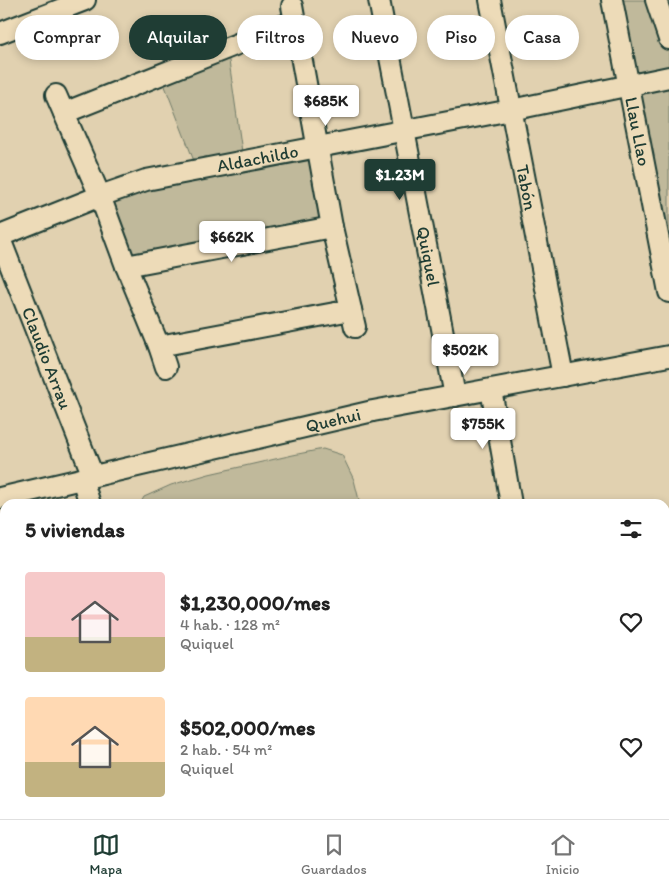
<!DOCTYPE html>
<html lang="es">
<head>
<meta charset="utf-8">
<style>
  body { margin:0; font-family:Itim,sans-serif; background:#f2f2f2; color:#222; height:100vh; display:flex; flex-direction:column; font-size:19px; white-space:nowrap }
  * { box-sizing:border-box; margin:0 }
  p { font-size:16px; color:#767676 }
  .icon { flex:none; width:28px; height:28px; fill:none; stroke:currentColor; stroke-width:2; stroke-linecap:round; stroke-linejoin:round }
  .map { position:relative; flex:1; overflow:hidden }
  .sheet { position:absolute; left:0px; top:499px; width:670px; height:321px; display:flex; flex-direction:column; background:#fff; border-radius:15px 15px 0 0; box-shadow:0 2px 8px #0003 }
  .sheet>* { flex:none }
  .banner { position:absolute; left:15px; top:15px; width:640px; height:45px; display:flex; gap:10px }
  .price { position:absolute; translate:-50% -42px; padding:0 11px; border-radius:5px; background:#fff; color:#222; font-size:16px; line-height:32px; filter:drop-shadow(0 1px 2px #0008) }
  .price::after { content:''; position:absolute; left:50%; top:30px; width:15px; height:11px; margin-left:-8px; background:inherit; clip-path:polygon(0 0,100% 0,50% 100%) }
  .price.on { background:#1f3d34; color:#fff }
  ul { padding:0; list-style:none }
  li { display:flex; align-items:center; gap:15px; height:125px; padding:0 25px }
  li span { display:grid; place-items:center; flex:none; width:140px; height:100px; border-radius:5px; color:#555 }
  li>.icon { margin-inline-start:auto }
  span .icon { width:60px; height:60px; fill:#fffc; stroke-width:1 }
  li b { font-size:21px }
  h2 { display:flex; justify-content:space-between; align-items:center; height:60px; padding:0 25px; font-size:21px }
  .pill { padding:0 18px; border-radius:22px; background:#fff; box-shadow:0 2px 8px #0003; font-size:18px; line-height:45px }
  .pill.on { background:#1f3d34; color:#fff }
  .tab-bar { display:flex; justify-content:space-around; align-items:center; height:70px; border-top:1px solid #e0e0e0; background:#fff; font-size:14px; color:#767676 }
  .tab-bar a { display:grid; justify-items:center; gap:2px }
  .tab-bar .on { color:#1f3d34 }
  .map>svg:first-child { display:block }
</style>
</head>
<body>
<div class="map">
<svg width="669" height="819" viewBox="0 0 669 819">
  <rect width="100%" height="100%" fill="#e1d1b0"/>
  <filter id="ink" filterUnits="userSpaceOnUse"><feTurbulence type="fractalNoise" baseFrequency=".02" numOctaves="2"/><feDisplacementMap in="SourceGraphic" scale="10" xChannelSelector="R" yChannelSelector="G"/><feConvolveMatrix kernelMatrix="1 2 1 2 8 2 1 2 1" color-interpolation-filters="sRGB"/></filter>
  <g filter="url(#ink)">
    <g fill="#c0b99b" stroke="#707b68">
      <polygon points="615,0 652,0 669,52 669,68 640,74 632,74"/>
      <polygon points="228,54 242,152 194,161 163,81"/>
      <polygon points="669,84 669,274 636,94"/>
      <polygon points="310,158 324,219 136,258 128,253 111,205 114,202 149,189"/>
      <polygon points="323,449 342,455 354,480 360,504 140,504 144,497 171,485 209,474 293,455"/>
      <polygon points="0,522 5,526 5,815 153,815 154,819 0,819"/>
      <rect x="227" y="815" width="182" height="4"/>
    </g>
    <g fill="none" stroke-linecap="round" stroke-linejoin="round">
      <g stroke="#1f3d34" stroke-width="24">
        <g id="minor">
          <path id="s1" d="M379 0 455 396"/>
          <path id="s2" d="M490 0 563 376"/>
          <path id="s3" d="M612 0 669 292"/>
          <polyline points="656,0 669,39"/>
          <polyline points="292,6 332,227 355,327"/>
          <polyline points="0,33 85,0"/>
          <polyline points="56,95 100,196 126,266 159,346 166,367"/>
          <polyline points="64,113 295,21"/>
          <path id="s4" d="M0 236 100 196 146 180 511 110 669 77"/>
          <path id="s5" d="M0 239 93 476"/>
          <polyline points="126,266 332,227"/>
          <polyline points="159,346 351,310"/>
          <polyline points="491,389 511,504"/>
          <polyline points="82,479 90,504"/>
          <path id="s6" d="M0 498 373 411 669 356"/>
          <polyline points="665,681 669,680"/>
          <polyline points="665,790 669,788"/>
          <polyline points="189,815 190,819"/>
          <polyline points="586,815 587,819"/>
        </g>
      </g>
      <use href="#minor" stroke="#eddbb8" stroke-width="20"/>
    </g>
  </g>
  <g text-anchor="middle" stroke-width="4" stroke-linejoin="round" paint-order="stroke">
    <g font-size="18" fill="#1f3d34" stroke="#eddbb8">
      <text dy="6" stroke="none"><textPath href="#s3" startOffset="134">Llau Llao</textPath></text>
      <text dy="6" stroke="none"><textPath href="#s4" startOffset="270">Aldachildo</textPath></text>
      <text dy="6" stroke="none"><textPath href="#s2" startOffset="191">Tabón</textPath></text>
      <text dy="6" stroke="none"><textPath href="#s1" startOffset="261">Quiquel</textPath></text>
      <text dy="6" stroke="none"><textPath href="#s5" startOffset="128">Claudio Arrau</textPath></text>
      <text dy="6" stroke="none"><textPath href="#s6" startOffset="342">Quehui</textPath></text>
    </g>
  </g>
</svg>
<b class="price" style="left:326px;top:127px">$685K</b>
<b class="price on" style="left:400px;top:201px">$1.23M</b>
<b class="price" style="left:232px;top:263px">$662K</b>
<b class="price" style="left:465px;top:376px">$502K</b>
<b class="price" style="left:483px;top:450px">$755K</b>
<div class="banner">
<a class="pill">Comprar</a>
<a class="pill on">Alquilar</a>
<a class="pill">Filtros</a>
<a class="pill">Nuevo</a>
<a class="pill">Piso</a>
<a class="pill">Casa</a>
</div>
<section class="sheet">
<h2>5 viviendas<svg class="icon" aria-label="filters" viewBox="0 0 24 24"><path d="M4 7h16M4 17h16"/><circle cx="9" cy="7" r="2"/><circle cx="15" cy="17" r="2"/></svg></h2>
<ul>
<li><span style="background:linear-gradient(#f6c9c9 65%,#c2b280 0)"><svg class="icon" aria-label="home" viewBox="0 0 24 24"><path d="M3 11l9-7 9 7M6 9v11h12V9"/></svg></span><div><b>$1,230,000/mes</b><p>4 hab. · 128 m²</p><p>Quiquel</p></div><svg class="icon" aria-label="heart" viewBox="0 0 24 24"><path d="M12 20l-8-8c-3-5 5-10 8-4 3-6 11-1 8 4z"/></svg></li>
<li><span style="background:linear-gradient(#ffd9b3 65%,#c2b280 0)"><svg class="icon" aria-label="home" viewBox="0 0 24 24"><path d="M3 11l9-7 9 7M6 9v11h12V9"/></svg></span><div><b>$502,000/mes</b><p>2 hab. · 54 m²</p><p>Quiquel</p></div><svg class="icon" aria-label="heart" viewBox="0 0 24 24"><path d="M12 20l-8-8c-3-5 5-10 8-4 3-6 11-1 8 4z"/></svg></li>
</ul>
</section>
</div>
<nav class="tab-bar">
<a class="on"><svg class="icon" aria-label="map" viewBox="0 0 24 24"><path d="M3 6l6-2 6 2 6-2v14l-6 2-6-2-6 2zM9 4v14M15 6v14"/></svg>Mapa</a>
<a><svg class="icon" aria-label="saved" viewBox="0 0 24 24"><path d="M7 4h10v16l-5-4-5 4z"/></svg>Guardados</a>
<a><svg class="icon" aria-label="home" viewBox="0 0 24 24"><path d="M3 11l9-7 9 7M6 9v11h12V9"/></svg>Inicio</a>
</nav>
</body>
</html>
